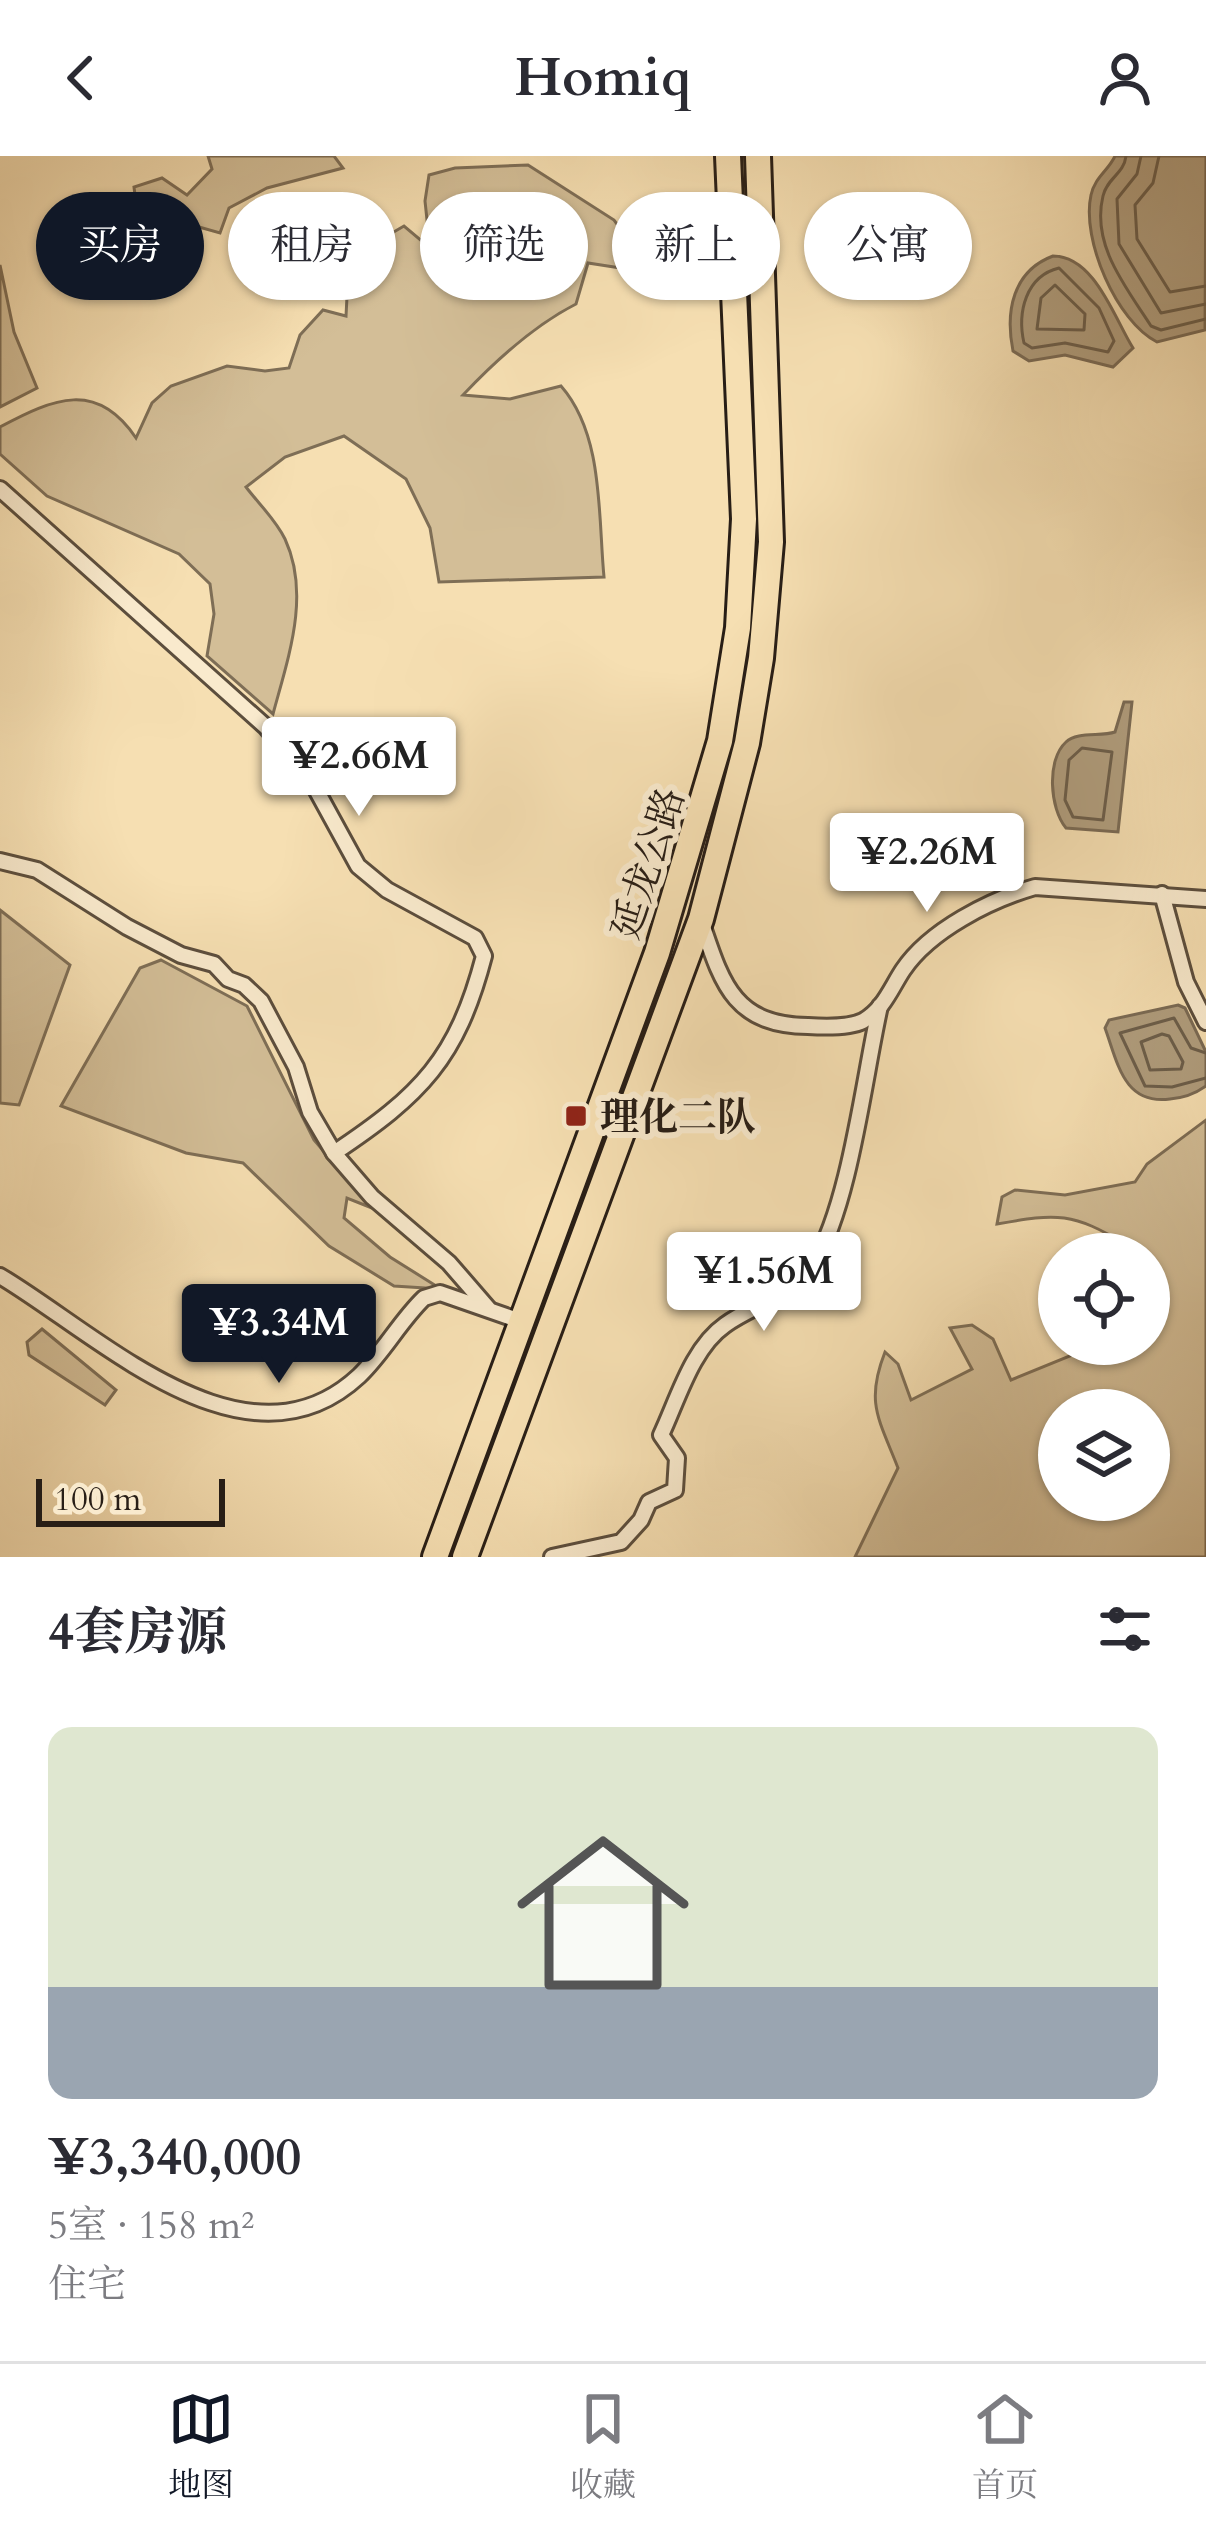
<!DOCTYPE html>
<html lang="zh">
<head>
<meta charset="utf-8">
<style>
  body { margin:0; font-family:Cardo,"Noto Serif SC",serif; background:#f7f7f7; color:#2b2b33; height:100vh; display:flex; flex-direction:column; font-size:45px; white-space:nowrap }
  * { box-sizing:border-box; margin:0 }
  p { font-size:39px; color:#7c7c81 }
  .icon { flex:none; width:66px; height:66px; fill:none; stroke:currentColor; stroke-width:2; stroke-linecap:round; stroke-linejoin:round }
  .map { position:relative; height:1401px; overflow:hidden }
  .panel { display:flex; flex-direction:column; background:#fff; flex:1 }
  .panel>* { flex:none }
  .top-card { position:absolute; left:36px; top:36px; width:1134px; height:108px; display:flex; gap:24px }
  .buttons { position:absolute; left:1038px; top:1077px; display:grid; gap:24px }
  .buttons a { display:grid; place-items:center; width:132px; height:132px; border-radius:50%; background:#fff; box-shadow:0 3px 9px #0004; font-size:60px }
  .scale { position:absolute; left:36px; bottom:30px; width:189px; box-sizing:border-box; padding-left:12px; border:6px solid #281e16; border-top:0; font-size:33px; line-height:42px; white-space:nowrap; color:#281e16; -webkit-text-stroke:9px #f9eacd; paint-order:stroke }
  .price { position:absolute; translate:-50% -102px; padding:0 27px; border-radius:12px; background:#fff; color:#222; font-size:39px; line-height:78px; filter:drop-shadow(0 3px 6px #0008) }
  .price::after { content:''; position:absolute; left:50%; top:72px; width:36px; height:27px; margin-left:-18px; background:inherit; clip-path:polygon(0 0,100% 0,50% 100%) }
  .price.on { background:#111827; color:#fff }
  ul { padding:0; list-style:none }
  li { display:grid; align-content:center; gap:24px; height:636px; padding:0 48px }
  li span { display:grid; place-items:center; height:372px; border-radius:24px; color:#555 }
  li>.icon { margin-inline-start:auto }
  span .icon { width:216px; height:216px; fill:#fffc; stroke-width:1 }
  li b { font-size:51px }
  h2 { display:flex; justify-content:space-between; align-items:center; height:144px; padding:0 48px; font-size:51px }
  .chip { padding:0 42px; border-radius:54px; background:#fff; box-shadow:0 3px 9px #0004; font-size:42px; line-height:108px }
  .chip.on { background:#111827; color:#fff }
  header { display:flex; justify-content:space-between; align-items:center; height:156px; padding:0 48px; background:#fff; font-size:54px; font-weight:700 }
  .menu { display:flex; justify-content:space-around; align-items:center; height:168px; border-top:3px solid #e1e1e2; background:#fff; font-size:33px; color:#7c7c81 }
  .menu a { display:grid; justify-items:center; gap:6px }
  .menu .on { color:#111827 }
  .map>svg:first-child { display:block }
</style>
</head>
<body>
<header><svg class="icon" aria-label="back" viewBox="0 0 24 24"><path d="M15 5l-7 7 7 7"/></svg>Homiq<svg class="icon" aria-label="person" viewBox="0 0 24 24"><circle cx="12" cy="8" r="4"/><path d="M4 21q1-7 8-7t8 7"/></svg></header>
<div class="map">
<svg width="1206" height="1401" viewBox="0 0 1206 1401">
  <rect width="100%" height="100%" fill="#f6dfb2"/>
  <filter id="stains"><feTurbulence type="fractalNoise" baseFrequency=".00167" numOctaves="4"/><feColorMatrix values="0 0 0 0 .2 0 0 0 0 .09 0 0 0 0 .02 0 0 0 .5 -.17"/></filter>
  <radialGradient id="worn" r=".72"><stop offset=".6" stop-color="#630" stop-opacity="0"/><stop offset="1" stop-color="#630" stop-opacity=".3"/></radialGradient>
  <g fill="#d3be97" stroke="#7e6e56" stroke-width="3" fill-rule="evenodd">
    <polygon points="208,0 334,0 343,12 267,32 229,52 220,77 192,69 172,96 151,96 138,64 134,31 162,22 187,39 212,13"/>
    <path d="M528 9 614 64 631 87 627 113 588 107 576 148C533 170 496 204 463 239L510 243 561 230C604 279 598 360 604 421L439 426 430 372 406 323 344 280 285 301 246 331C258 347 276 364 285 383 311 439 288 502 273 558L207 500 214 458 210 428 179 398 47 340 0 298V271C54 242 97 224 136 282L152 247 171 230 227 210 265 215 289 212 300 179 323 154 346 160 349 102 404 70 430 92 425 45 429 19 455 12Z"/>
    <polygon points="0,109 14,176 37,232 0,251"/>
    <polygon points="0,754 70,809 19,949 0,947"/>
    <polygon points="161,804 247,850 314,984 372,1052 347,1042 344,1062 390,1101 441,1133 394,1130 329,1090 243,1007 186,997 61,950 140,812"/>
    <path d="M1206 964V1401H855L898 1312C879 1263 865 1247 885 1196L898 1208 911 1244 972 1213 950 1172 972 1169 993 1183 1011 1224 1099 1188H1149V1098H1129L1127 1089C1072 1056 1058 1057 997 1068L1002 1041 1015 1034 1065 1039 1135 1026 1147 1008ZM1059 1254H1149V1344H1059Z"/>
    <polygon points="42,1173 116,1234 105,1249 29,1199 27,1186"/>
  </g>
  <g fill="#b09d7d" stroke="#7a6a54" stroke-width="3">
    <path d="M1115 0H1206L1205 174 1157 186C1117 166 1081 84 1091 39 1095 21 1108 15 1115 0Z"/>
    <path d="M1053 100C1095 100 1115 164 1133 192L1113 211 1065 199 1029 205 1013 195C1005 155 1013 115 1053 100Z"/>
    <path d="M1124 546H1132L1118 676 1066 672C1050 653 1046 604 1066 586 1077 575 1101 581 1115 576Z"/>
    <path d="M1178 849 1185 852 1206 896V930C1195 938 1184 942 1170 943 1124 949 1118 908 1105 872L1109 864Z"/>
  </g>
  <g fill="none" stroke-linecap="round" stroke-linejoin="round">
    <g stroke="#6c5e4a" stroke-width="3">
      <path d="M1126 0C1124 18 1107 22 1103 40 1091 89 1126 131 1151 170L1161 174 1206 163"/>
      <polyline points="1141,0 1137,18 1117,43 1119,88 1161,157 1206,148"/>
      <polyline points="1159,0 1153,27 1135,49 1137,83 1170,136 1206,130"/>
      <path d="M1059 112 1099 152 1114 185 1108 196 1065 187 1032 192 1024 187C1017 156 1026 120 1059 112Z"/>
      <polygon points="1055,129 1085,158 1084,174 1037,173 1041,142"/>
      <polygon points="1082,592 1112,596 1103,664 1073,661 1065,644 1069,604"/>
      <polygon points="1162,878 1169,880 1183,906 1181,913 1150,914 1141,886"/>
      <polyline points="1206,897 1191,892 1174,862 1120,877 1145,930 1172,931 1206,922"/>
    </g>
    <g stroke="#5c4e3d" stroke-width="20">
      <g id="minor">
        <path d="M0 333 266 571 312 626 358 710 387 734 475 782 484 800C457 903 421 939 334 997"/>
        <polyline points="0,705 37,714 127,771 181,799 214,808 228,823 244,829 261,845 296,911 310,956 334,997 372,1041 449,1107 488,1152"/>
        <polyline points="1162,738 1186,826 1206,866"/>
        <path d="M701 765C722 827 733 869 808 870 824 871 849 872 863 865 884 853 891 832 903 814 930 774 990 744 1035 731L1206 743"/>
        <path d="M0 1120C98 1178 246 1325 359 1220 384 1196 400 1165 424 1142L440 1137 523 1166"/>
        <path d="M552 1401 621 1386 641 1364 649 1346 675 1334 677 1302 661 1279C678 1243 692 1192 725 1169 754 1148 794 1140 814 1107 850 1048 864 921 880 850"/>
      </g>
    </g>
    <g stroke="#281e16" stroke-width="30">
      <g id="trunk">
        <polyline points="435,1401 657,797 720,585 738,472 744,363 728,0"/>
        <polyline points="465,1401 701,763 747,587 761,502 771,386 758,0"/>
      </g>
    </g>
    <use href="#minor" stroke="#f9eacd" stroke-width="14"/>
    <use href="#trunk" stroke="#f6dfb2" stroke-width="24"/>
  </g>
  <rect fill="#8f2418" stroke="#f9eacd" stroke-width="4.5" x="564" y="948" width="24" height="24" rx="6"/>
  <g text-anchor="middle" stroke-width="12" stroke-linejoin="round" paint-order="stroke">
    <g font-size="39" fill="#281e16" stroke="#f9eacd">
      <text transform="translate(647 707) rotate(-72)" y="14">延龙公路</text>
    </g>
    <g font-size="39" font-weight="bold" fill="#281e16" stroke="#f9eacd" text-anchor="start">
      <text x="600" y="974">理化二队</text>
    </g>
  </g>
  <rect width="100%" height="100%" filter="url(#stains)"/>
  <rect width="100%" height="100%" fill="url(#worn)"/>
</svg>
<div class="buttons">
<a><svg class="icon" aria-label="locate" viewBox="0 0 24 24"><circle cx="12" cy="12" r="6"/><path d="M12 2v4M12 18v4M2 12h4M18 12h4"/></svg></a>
<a><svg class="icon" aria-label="layers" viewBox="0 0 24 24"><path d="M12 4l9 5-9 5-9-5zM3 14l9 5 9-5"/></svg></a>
</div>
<div class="scale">100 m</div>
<b class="price" style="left:359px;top:663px">¥2.66M</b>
<b class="price" style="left:927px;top:759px">¥2.26M</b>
<b class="price" style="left:764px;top:1178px">¥1.56M</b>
<b class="price on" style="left:279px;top:1230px">¥3.34M</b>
<div class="top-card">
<a class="chip on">买房</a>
<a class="chip">租房</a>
<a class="chip">筛选</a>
<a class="chip">新上</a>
<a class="chip">公寓</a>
</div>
</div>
<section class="panel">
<h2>4套房源<svg class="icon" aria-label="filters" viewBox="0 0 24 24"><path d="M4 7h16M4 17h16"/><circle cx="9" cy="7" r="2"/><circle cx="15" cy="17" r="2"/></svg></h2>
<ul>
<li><span style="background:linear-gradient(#dfe7d0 70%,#9aa5b1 0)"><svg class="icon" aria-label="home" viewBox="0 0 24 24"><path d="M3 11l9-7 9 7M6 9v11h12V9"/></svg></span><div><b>¥3,340,000</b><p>5室 · 158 m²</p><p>住宅</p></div></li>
</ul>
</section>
<nav class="menu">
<a class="on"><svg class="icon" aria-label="map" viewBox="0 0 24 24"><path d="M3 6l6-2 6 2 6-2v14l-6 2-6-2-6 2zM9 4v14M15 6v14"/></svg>地图</a>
<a><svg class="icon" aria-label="saved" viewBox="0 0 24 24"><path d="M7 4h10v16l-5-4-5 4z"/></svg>收藏</a>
<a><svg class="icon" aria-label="home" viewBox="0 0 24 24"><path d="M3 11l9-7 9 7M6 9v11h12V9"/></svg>首页</a>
</nav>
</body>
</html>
